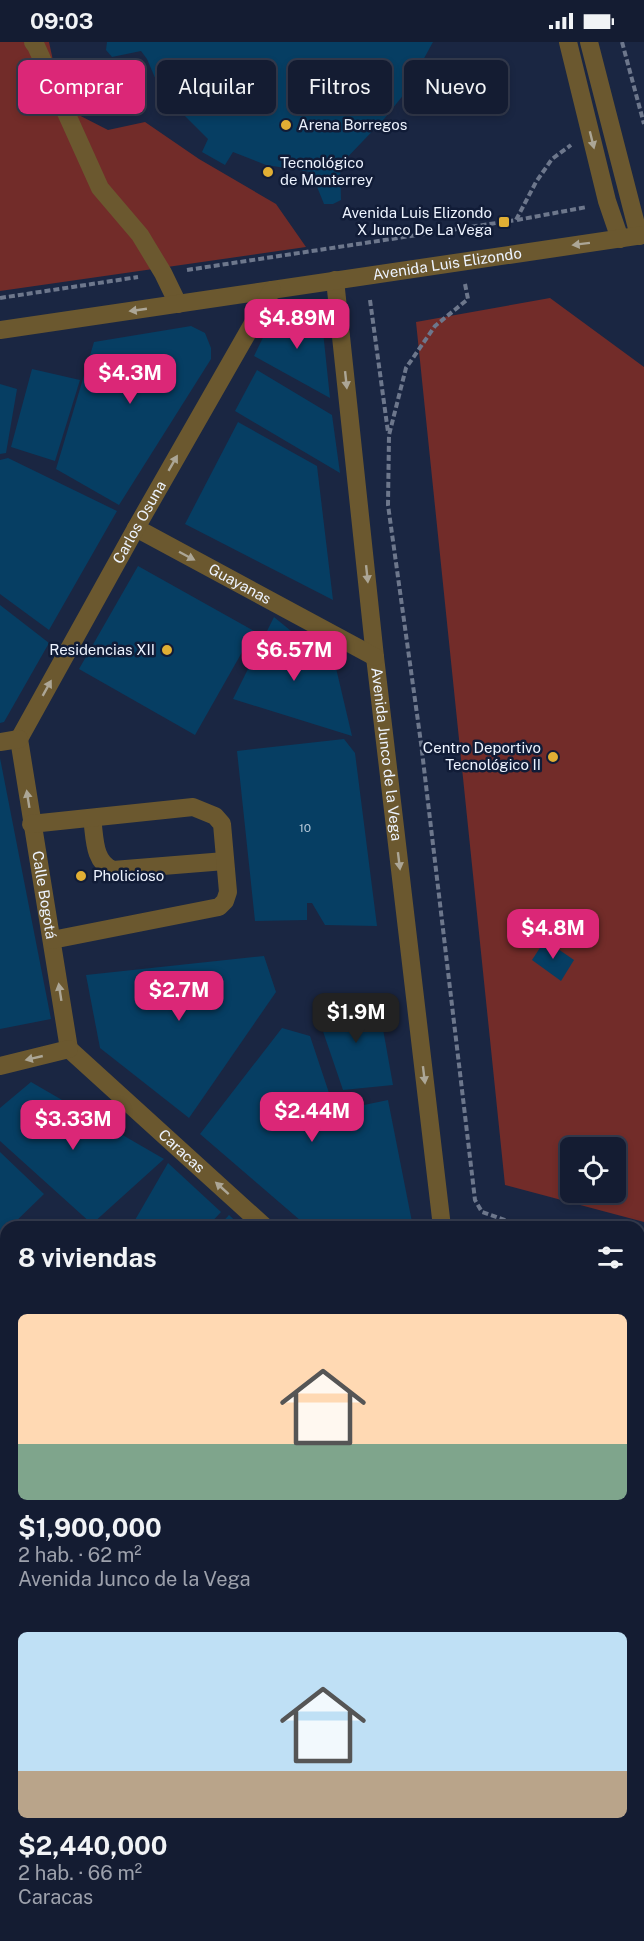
<!DOCTYPE html>
<html lang="es">
<head>
<meta charset="utf-8">
<style>
  body { margin:0; font-family:"Public Sans",sans-serif; background:#21293e; color:#f1f3f6; height:100vh; display:flex; flex-direction:column; font-size:22px; white-space:nowrap }
  * { box-sizing:border-box; margin:0 }
  p { font-size:20px; color:#9da1ac }
  .icon { flex:none; width:33px; height:33px; fill:none; stroke:currentColor; stroke-width:2; stroke-linecap:round; stroke-linejoin:round }
  .map { position:relative; flex:1; overflow:hidden }
  .panel { position:absolute; left:0px; top:1179px; width:645px; height:720px; display:flex; flex-direction:column; background:#141c32; border-radius:18px 18px 0 0; box-shadow:0 3px 9px #0003,0 0 0 2px #333a4d }
  .panel>* { flex:none }
  .hud { position:absolute; left:18px; top:18px; width:609px; height:54px; display:flex; gap:12px }
  .controls { position:absolute; left:560px; top:1095px; display:grid; gap:12px }
  .controls a { display:grid; place-items:center; width:66px; height:66px; border-radius:9px; background:#141c32; box-shadow:0 3px 9px #0003,0 0 0 2px #333a4d; font-size:30px }
  .price { position:absolute; translate:-50% -51px; padding:0 14px; border-radius:12px; background:#db2777; color:#fff; font-size:20px; line-height:39px; filter:drop-shadow(0 2px 3px #0008) }
  .price::after { content:''; position:absolute; left:50%; top:36px; width:18px; height:14px; margin-left:-9px; background:inherit; clip-path:polygon(0 0,100% 0,50% 100%) }
  .price.on { background:#222; color:#fff }
  ul { padding:0; list-style:none }
  li { display:grid; align-content:center; gap:12px; height:318px; padding:0 18px }
  li span { display:grid; place-items:center; height:186px; border-radius:9px; color:#555 }
  li>.icon { margin-inline-start:auto }
  span .icon { width:108px; height:108px; fill:#fffc; stroke-width:1 }
  li b { font-size:26px }
  h2 { display:flex; justify-content:space-between; align-items:center; height:72px; padding:0 18px; font-size:26px }
  .pill { padding:0 21px; border-radius:9px; background:#141c32; box-shadow:0 3px 9px #0003,0 0 0 2px #333a4d; font-size:21px; line-height:54px }
  .pill.on { background:#db2777; color:#fff }
  .status { display:flex; justify-content:space-between; align-items:center; height:42px; padding:0 30px; background:#141c32; direction:ltr }
  .status svg { height:16px; fill:currentColor }
  .map>svg:first-child { display:block }
</style>
</head>
<body>
<div class="status"><b>09:03</b><svg viewBox="0 0 49 12"><path d="M0 12V9h3v3zM5 12V6h3v6zM10 12V3h3v9zM15 12V0h3v12zM26 1h20v11H26zM47 4h2v5h-2z"/></svg></div>
<div class="map">
<svg width="644" height="1899" viewBox="0 0 644 1899">
  <rect width="100%" height="100%" fill="#1a2642"/>
  <g fill="#722c29" fill-rule="evenodd">
    <polygon points="0,0 49,0 63,65 108,88 145,80 199,117 276,162 306,205 0,249"/>
    <path d="M550 256 644 325V1180L505 1143 416 280ZM570 1106H615V1150H570Z"/>
  </g>
  <g fill="#063e63">
    <polygon points="107,0 433,0 405,51 384,77 340,123 341,158 333,162 324,162 311,130 266,123 233,110 225,123 202,110 208,97 173,62 156,38 147,17 141,9 112,15 106,8"/>
    <polygon points="314,271 322,280 330,356 254,314 273,275"/>
    <polygon points="191,284 205,291 211,306 211,317 119,463 56,427 94,300"/>
    <polygon points="32,327 80,338 55,419 11,405"/>
    <polygon points="257,328 332,373 340,431 235,369"/>
    <polygon points="0,342 17,347 6,411 0,412"/>
    <polygon points="238,380 317,424 333,558 185,482"/>
    <polygon points="8,416 117,469 49,588 0,552 0,418"/>
    <polygon points="138,524 254,589 195,693 79,627"/>
    <polygon points="0,563 49,601 4,680 0,681"/>
    <polygon points="274,575 336,626 352,694 233,657"/>
    <polygon points="344,697 355,711 377,884 325,883 312,861 307,861 307,878 255,879 237,709"/>
    <polygon points="0,716 51,977 0,987"/>
    <polygon points="545,898 574,918 561,939 532,918"/>
    <polygon points="264,914 276,950 189,1076 100,1006 86,933"/>
    <polygon points="378,959 393,1043 343,1048 314,963"/>
    <polygon points="282,986 310,994 335,1069 388,1058 413,1185 308,1185 200,1092"/>
    <polygon points="31,1040 164,1117 92,1182 0,1099 0,1066"/>
    <polygon points="0,1110 44,1152 10,1185 6,1185 6,1189 0,1194"/>
    <polygon points="168,1121 221,1170 207,1185 131,1185"/>
    <polygon points="229,1173 242,1185 218,1185"/>
    <polygon points="0,1271 6,1276 6,1288 0,1296"/>
    <polygon points="639,1281 644,1283 644,1364 639,1363"/>
    <polygon points="6,1303 6,1386 0,1393 0,1311"/>
    <polygon points="639,1376 644,1378 644,1461 639,1460"/>
    <polygon points="639,1524 644,1524 644,1604 639,1603"/>
    <polygon points="6,1529 6,1677 0,1677 0,1530"/>
    <polygon points="644,1609 644,1667 639,1665 639,1619"/>
    <rect x="0" y="1696" width="6" height="135"/>
    <polygon points="91,1893 156,1893 159,1899 73,1899"/>
    <polygon points="283,1893 488,1893 489,1899 284,1899"/>
  </g>
  <g fill="none" stroke-linecap="round" stroke-linejoin="round">
    <g stroke="#6d778c" stroke-width="4" stroke-dasharray="6 3" stroke-linecap="butt">
      <polyline points="622,0 644,82"/>
      <polyline points="517,178 587,165"/>
      <polyline points="187,228 516,178 536,140 552,117 571,103"/>
      <polyline points="465,242 468,257 435,284 406,326 389,393 388,463 421,701 475,1158 482,1170 525,1185"/>
      <polyline points="0,256 138,235"/>
      <polyline points="370,258 388,390"/>
    </g>
    <g stroke="#6b582f" stroke-width="18">
      <polyline points="33,0 36,4 100,146 140,193 163,231 178,262"/>
      <polyline points="568,0 607,159 620,197"/>
      <polyline points="589,0 639,194"/>
      <path id="s1" d="M335 238 375 615 442 1185"/>
      <path id="s2" d="M0 288 644 193"/>
      <path id="s3" d="M136 486 375 615"/>
      <path id="s4" d="M19 697 136 486 272 248"/>
      <path id="s5" d="M19 697 69 1007"/>
      <polyline points="0,700 19,697"/>
      <path d="M92 776C95 795 93 820 113 828L225 819"/>
      <polyline points="31,782 193,765 215,774 222,782 228,850 225,859 219,865 52,898"/>
      <path id="s6" d="M69 1007 265 1185"/>
      <polyline points="0,1024 69,1007"/>
      <polyline points="639,1245 644,1246"/>
      <polyline points="0,1469 6,1475"/>
      <polyline points="639,1483 644,1484"/>
      <polyline points="0,1495 6,1495"/>
      <polyline points="639,1698 644,1700"/>
      <polyline points="0,1864 6,1863"/>
      <polyline points="535,1893 547,1899"/>
    </g>
  </g>
  <defs><path id="oneway-solid" d="M-6-.8H1V-3.2L6.5 0L1 3.2V.8H-6Z" transform="scale(1.5)"/></defs>
  <g fill="#aca696">
    <use href="#oneway-solid" transform="translate(592 98) rotate(76)"/>
    <use href="#oneway-solid" transform="translate(581 202) rotate(173)"/>
    <use href="#oneway-solid" transform="translate(138 268) rotate(172)"/>
    <use href="#oneway-solid" transform="translate(346 338) rotate(84)"/>
    <use href="#oneway-solid" transform="translate(173 421) rotate(-60)"/>
    <use href="#oneway-solid" transform="translate(187 514) rotate(28)"/>
    <use href="#oneway-solid" transform="translate(367 532) rotate(84)"/>
    <use href="#oneway-solid" transform="translate(47 646) rotate(-61)"/>
    <use href="#oneway-solid" transform="translate(28 757) rotate(-99)"/>
    <use href="#oneway-solid" transform="translate(399 819) rotate(83)"/>
    <use href="#oneway-solid" transform="translate(60 950) rotate(-99)"/>
    <use href="#oneway-solid" transform="translate(34 1016) rotate(167)"/>
    <use href="#oneway-solid" transform="translate(424 1033) rotate(83)"/>
    <use href="#oneway-solid" transform="translate(222 1146) rotate(-138)"/>
  </g>
  <g fill="#e1af34" stroke="#111c37" stroke-width="2">
    <circle cx="286" cy="83" r="6"/>
    <circle cx="268" cy="130" r="6"/>
    <rect x="498" y="174" width="12" height="12" rx="3"/>
    <circle cx="167" cy="608" r="6"/>
    <circle cx="553" cy="715" r="6"/>
    <circle cx="81" cy="834" r="6"/>
  </g>
  <g text-anchor="middle" stroke-width="5" stroke-linejoin="round" paint-order="stroke">
    <g font-size="12" fill="#b3c6d7">
      <text x="305" y="790">10</text>
    </g>
    <g font-size="15" fill="#edf3fe" stroke="#111c37" text-anchor="start">
      <text x="298" y="88">Arena Borregos</text>
      <text x="280" y="126">Tecnológico<tspan x="280" dy="17">de Monterrey</tspan></text>
      <text x="492" y="176" text-anchor="end">Avenida Luis Elizondo<tspan x="492" dy="17">X Junco De La Vega</tspan></text>
      <text x="155" y="613" text-anchor="end">Residencias XII</text>
      <text x="541" y="711" text-anchor="end">Centro Deportivo<tspan x="541" dy="17">Tecnológico II</tspan></text>
      <text x="93" y="839">Pholicioso</text>
    </g>
    <g font-size="15" fill="#edf3fe" stroke="#111c37">
      <text dy="5" stroke="none"><textPath href="#s2" startOffset="452">Avenida Luis Elizondo</textPath></text>
      <text dy="5" stroke="none"><textPath href="#s4" startOffset="248">Carlos Osuna</textPath></text>
      <text dy="5" stroke="none"><textPath href="#s3" startOffset="118">Guayanas</textPath></text>
      <text dy="5" stroke="none"><textPath href="#s1" startOffset="477">Avenida Junco de la Vega</textPath></text>
      <text dy="5" stroke="none"><textPath href="#s5" startOffset="158">Calle Bogotá</textPath></text>
      <text dy="5" stroke="none"><textPath href="#s6" startOffset="152">Caracas</textPath></text>
    </g>
  </g>
</svg>
<div class="controls">
<a><svg class="icon" aria-label="locate" viewBox="0 0 24 24"><circle cx="12" cy="12" r="6"/><path d="M12 2v4M12 18v4M2 12h4M18 12h4"/></svg></a>
</div>
<b class="price" style="left:297px;top:308px">$4.89M</b>
<b class="price" style="left:130px;top:363px">$4.3M</b>
<b class="price" style="left:294px;top:640px">$6.57M</b>
<b class="price" style="left:553px;top:918px">$4.8M</b>
<b class="price" style="left:179px;top:980px">$2.7M</b>
<b class="price on" style="left:356px;top:1002px">$1.9M</b>
<b class="price" style="left:312px;top:1101px">$2.44M</b>
<b class="price" style="left:73px;top:1109px">$3.33M</b>
<div class="hud">
<a class="pill on">Comprar</a>
<a class="pill">Alquilar</a>
<a class="pill">Filtros</a>
<a class="pill">Nuevo</a>
</div>
<section class="panel">
<h2>8 viviendas<svg class="icon" aria-label="filters" viewBox="0 0 24 24"><path d="M4 7h16M4 17h16"/><circle cx="9" cy="7" r="2"/><circle cx="15" cy="17" r="2"/></svg></h2>
<ul>
<li><span style="background:linear-gradient(#ffd9b3 70%,#7fa58c 0)"><svg class="icon" aria-label="home" viewBox="0 0 24 24"><path d="M3 11l9-7 9 7M6 9v11h12V9"/></svg></span><div><b>$1,900,000</b><p>2 hab. · 62 m²</p><p>Avenida Junco de la Vega</p></div></li>
<li><span style="background:linear-gradient(#bfe0f5 75%,#b9a48a 0)"><svg class="icon" aria-label="home" viewBox="0 0 24 24"><path d="M3 11l9-7 9 7M6 9v11h12V9"/></svg></span><div><b>$2,440,000</b><p>2 hab. · 66 m²</p><p>Caracas</p></div></li>
</ul>
</section>
</div>
</body>
</html>
